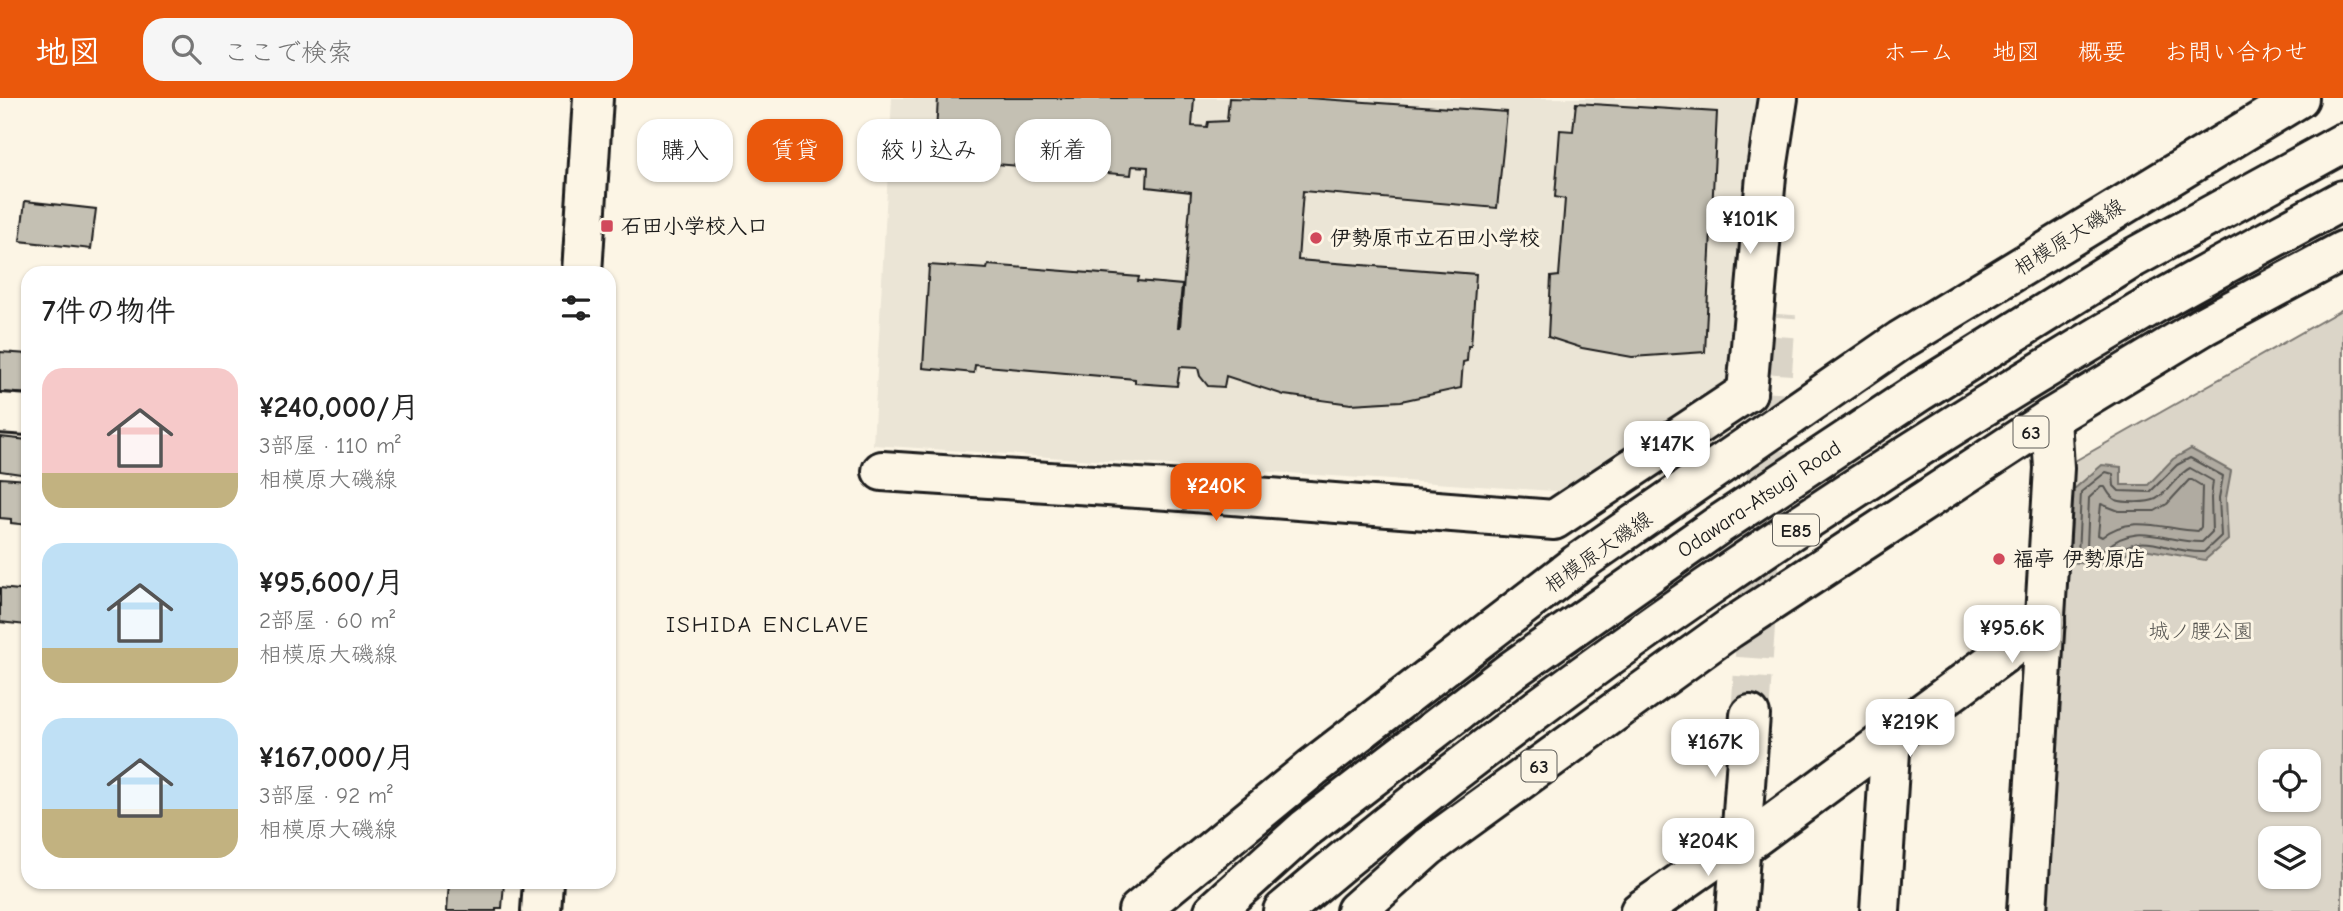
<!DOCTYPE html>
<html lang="ja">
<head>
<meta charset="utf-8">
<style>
  body { margin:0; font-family:"Comic Neue","Klee One",sans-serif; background:#f6f6f6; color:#222; height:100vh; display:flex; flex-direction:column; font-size:26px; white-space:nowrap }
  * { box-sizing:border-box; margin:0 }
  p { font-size:23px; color:#767676 }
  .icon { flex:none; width:38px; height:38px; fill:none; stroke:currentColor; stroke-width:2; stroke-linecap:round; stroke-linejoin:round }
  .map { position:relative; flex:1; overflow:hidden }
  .details { position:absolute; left:21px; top:168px; width:595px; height:623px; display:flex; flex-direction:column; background:#fff; border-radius:21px; box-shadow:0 2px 5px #0004 }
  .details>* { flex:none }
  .banner { position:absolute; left:637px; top:21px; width:665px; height:63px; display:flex; gap:14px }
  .controls { position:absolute; left:2258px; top:651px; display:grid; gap:14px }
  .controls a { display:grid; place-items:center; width:63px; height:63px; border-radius:14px; background:#fff; box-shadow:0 2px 5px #0004; font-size:35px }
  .price { position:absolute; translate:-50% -60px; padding:0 16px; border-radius:14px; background:#fff; color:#222; font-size:23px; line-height:46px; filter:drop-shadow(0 2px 4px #0008) }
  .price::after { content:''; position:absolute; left:50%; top:42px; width:21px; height:16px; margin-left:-10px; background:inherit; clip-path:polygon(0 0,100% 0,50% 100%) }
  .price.active { background:#ea580c; color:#fff }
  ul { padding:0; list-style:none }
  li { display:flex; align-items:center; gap:21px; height:175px; padding:0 21px }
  li span { display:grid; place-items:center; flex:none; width:196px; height:140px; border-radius:21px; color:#555 }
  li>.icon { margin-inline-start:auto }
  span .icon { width:84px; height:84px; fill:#fffc; stroke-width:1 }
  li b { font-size:30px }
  h2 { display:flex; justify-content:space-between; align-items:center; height:84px; padding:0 21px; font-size:30px }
  .tag { padding:0 24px; border-radius:21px; background:#fff; box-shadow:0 2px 5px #0004; font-size:24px; line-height:63px }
  .tag.active { background:#ea580c; color:#fff }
  header { display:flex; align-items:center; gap:42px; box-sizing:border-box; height:98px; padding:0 35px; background:#ea580c; color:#fff }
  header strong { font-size:33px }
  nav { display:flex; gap:38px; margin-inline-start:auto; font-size:24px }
  .search { width:490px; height:63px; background:#f6f6f6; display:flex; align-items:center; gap:18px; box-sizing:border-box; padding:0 24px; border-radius:21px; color:#767676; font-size:26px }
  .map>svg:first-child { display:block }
</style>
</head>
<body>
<header>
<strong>地図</strong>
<div class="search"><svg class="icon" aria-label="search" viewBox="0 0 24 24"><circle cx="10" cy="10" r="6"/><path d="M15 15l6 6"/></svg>ここで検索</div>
<nav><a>ホーム</a><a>地図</a><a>概要</a><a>お問い合わせ</a></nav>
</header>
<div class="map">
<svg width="2343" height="813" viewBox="0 0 2343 813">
  <rect width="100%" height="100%" fill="#fcf5e5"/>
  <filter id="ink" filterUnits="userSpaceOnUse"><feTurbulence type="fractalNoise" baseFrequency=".0143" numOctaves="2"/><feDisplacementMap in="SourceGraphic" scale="14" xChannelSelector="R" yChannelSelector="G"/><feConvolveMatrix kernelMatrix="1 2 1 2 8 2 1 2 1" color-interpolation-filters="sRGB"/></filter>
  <g filter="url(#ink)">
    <polygon fill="#ebe5d6" points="892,0 1757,0 1736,279 1568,394 873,347"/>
    <path fill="#dbd5c8" stroke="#7c7872" stroke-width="2" fill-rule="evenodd" d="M2343 211 2342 813H2044L2066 368ZM2270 663H2308V702H2270ZM2270 740H2308V779H2270Z"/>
    <polygon fill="#b0aba1" stroke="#75726c" stroke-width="2" points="2191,351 2231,373 2226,400 2228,442 2205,462 2144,451 2122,456 2112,468 2070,464 2073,392 2102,367 2121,369 2121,387 2148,387 2173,361"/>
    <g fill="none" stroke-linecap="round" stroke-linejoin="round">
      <g stroke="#575551" stroke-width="2">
        <path d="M2190 360 2223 378 2219 400 2221 438 2204 454C2166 456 2144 428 2109 460L2078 457 2081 394 2106 374 2113 376 2114 388 2119 393 2150 394 2177 367Z"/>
        <path d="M2190 370 2213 383 2211 400 2212 434 2202 444C2166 445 2137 422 2105 451L2087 449 2089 400 2101 389H2105C2108 394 2110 399 2116 402 2125 405 2148 405 2156 401 2169 394 2176 377 2190 370Z"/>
        <path d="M2189 382H2192L2202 388 2201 429 2198 433C2165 432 2132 415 2102 439L2098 437 2101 406 2119 413H2155L2167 406Z"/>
      </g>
    </g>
    <g fill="#c4c0b3" stroke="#1c1c1c" stroke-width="2">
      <polygon points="938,0 1194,0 1192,28 1207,29 1208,24 1227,23 1229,0 1294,2 1294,0 1308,0 1507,14 1497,110 1303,93 1298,162 1476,176 1471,248 1468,248 1467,263 1463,264 1461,290 1401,303 1351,306 1284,297 1226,278 1224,289 1208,288 1200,278 1198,270 1180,269 1177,288 1135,285 1135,281 975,267 974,275 923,270 929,167 987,171 988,167 1139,179 1138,183 1182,187 1178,229 1180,229 1191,94 1147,89 1148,69 1132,68 1131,77 984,65 982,75 934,70"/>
      <polygon points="1576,5 1717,14 1705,254 1632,259 1582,250 1548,239 1551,179 1559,178 1565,101 1555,99 1560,32 1573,33"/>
      <polygon points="25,103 96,111 91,151 20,143"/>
      <polygon points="0,254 28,256 28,296 2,294 0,298"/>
      <polygon points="0,339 28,342 28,377 0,373"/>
      <polygon points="0,380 28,382 28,427 11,425 11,421 0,420"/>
      <polygon points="0,490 28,493 26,527 0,524"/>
      <polygon points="449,784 504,785 502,810 496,810 496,813 447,813"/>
    </g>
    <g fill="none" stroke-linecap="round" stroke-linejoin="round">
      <polyline stroke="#dad4c7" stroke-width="38" stroke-dasharray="38 19" stroke-linecap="butt" points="1750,617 1777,216"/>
      <g stroke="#1c1c1c" stroke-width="44">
        <g id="minor">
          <polyline points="582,175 593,0"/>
          <polyline points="1747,294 1766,78 1778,0"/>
          <polyline points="0,315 28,317"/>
          <polyline points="882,373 1168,392 1554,422 1747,294"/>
          <polyline points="541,813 543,784"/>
          <polyline points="1640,813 1726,753 1740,750 2045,525"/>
          <polyline points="1736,813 1750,617"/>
          <polyline points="1880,813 1891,638"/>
          <polyline points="2027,813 2054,370 2051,320"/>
        </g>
      </g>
      <g stroke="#1c1c1c" stroke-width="44">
        <g id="major">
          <polyline points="1138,813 1312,670 1577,466 1901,242 2299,0"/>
          <polyline points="1356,813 1428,749 1729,531 2051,320 2205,227 2343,153"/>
        </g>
      </g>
      <g stroke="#1c1c1c" stroke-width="44">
        <g id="highway">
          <polyline points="1214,813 1305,731 1511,573 1717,428 1919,294 2133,160 2343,45"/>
          <path d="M1283 813C1553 583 1851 384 2157 204 2218 169 2281 136 2343 102"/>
        </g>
      </g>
      <use href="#minor" stroke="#fcf5e5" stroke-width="38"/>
      <use href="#major" stroke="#fcf5e5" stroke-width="38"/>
      <use href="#highway" stroke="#fcf5e5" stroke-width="38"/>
    </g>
  </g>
  <g fill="#d1495b" stroke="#fcf5e5" stroke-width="2.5">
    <rect x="600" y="121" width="14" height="14" rx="3.5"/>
    <circle cx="1316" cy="140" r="7"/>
    <circle cx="1999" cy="461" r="7"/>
  </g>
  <g text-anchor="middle" stroke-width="6" stroke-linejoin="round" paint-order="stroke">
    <g fill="#fcf5e5" stroke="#5f5d58" stroke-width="2">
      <rect x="2013.5" y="318.5" width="35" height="31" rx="5"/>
      <rect x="1773" y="416.5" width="46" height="31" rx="5"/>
      <rect x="1521.5" y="652.5" width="35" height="31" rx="5"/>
    </g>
    <g font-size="19" font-weight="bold" fill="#1c1c1c">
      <text x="2031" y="341">63</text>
      <text x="1796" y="439">E85</text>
      <text x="1539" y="675">63</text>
    </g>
    <g font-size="21" font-weight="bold" fill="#1c1c1c" stroke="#fcf5e5" text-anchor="start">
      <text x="621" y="135">石田小学校入口</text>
      <text x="1330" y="147">伊勢原市立石田小学校</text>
      <text x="2013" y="468">福亭 伊勢原店</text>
    </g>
    <g font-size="21" fill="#1c1c1c" stroke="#fcf5e5">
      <text transform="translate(2069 139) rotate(-32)" y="7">相模原大磯線</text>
      <text transform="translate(1759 401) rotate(-34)" y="7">Odawara-Atsugi Road</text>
      <text transform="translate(1598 454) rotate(-35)" y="7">相模原大磯線</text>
    </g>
    <g font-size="21" fill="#555450" stroke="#fcf5e5">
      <text x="2201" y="540">城ノ腰公園</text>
    </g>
    <g font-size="23" letter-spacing="2" fill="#1c1c1c" stroke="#fcf5e5">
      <text x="768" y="534">ISHIDA ENCLAVE</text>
    </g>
  </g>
</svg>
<div class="controls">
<a><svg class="icon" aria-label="locate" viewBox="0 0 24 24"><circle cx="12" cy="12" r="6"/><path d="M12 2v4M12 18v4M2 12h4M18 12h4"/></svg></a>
<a><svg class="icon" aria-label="layers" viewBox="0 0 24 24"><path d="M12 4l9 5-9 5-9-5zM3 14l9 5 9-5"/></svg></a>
</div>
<b class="price" style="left:1750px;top:158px">¥101K</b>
<b class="price" style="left:1667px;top:383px">¥147K</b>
<b class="price active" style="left:1216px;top:425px">¥240K</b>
<b class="price" style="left:2012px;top:567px">¥95.6K</b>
<b class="price" style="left:1910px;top:661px">¥219K</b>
<b class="price" style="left:1715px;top:681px">¥167K</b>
<b class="price" style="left:1708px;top:780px">¥204K</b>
<div class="banner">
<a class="tag">購入</a>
<a class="tag active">賃貸</a>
<a class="tag">絞り込み</a>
<a class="tag">新着</a>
</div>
<section class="details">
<h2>7件の物件<svg class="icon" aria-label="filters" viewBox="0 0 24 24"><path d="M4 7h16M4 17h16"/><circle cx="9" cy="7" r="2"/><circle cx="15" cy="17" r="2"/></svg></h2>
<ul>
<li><span style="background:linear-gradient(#f6c9c9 75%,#c2b280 0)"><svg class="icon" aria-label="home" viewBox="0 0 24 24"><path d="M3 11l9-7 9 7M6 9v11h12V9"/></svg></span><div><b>¥240,000/月</b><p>3部屋 · 110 m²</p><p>相模原大磯線</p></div></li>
<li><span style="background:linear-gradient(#bfe0f5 75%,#c2b280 0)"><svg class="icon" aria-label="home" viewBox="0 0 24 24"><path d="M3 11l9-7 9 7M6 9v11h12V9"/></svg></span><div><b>¥95,600/月</b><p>2部屋 · 60 m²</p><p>相模原大磯線</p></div></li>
<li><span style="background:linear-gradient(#bfe0f5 65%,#c2b280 0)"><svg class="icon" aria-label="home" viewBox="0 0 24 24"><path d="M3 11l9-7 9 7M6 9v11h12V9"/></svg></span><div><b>¥167,000/月</b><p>3部屋 · 92 m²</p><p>相模原大磯線</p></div></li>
</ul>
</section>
</div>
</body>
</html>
